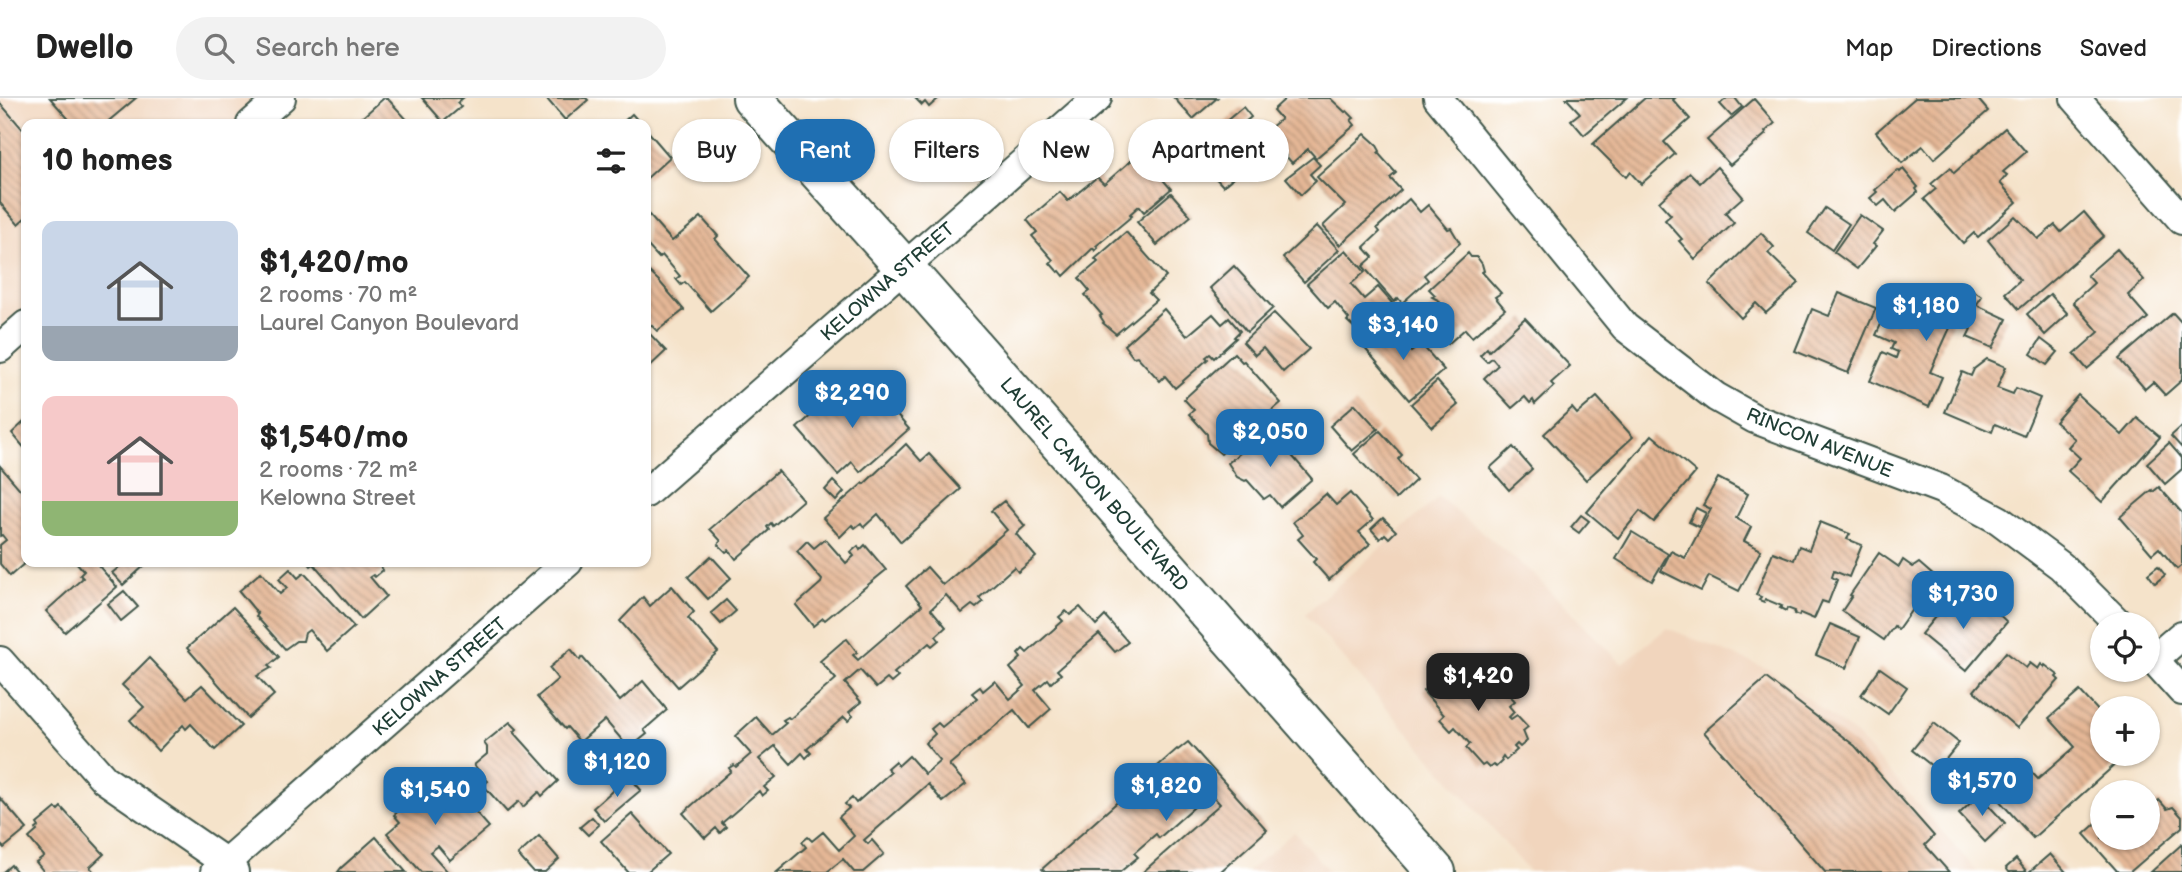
<!DOCTYPE html>
<html lang="en">
<head>
<meta charset="utf-8">
<style>
  body { margin:0; font-family:"Balsamiq Sans",sans-serif; background:#f2f2f2; color:#222; height:100vh; display:flex; flex-direction:column; font-size:26px; white-space:nowrap }
  * { box-sizing:border-box; margin:0 }
  p { font-size:23px; color:#767676 }
  .icon { flex:none; width:38px; height:38px; fill:none; stroke:currentColor; stroke-width:2; stroke-linecap:round; stroke-linejoin:round }
  .map { position:relative; flex:1; overflow:hidden }
  .drawer { position:absolute; left:21px; top:21px; width:630px; height:448px; display:flex; flex-direction:column; background:#fff; border-radius:14px; box-shadow:0 2px 5px #0004 }
  .drawer>* { flex:none }
  .banner { position:absolute; left:672px; top:21px; width:665px; height:63px; display:flex; gap:14px }
  .fabs { position:absolute; left:2090px; top:514px; display:grid; gap:14px }
  .fabs a { display:grid; place-items:center; width:70px; height:70px; border-radius:50%; background:#fff; box-shadow:0 2px 5px #0004; font-size:35px }
  .price { position:absolute; translate:-50% -60px; padding:0 16px; border-radius:14px; background:#1f6fb2; color:#fff; font-size:23px; line-height:46px; filter:drop-shadow(0 2px 4px #0008) }
  .price::after { content:''; position:absolute; left:50%; top:42px; width:21px; height:16px; margin-left:-10px; background:inherit; clip-path:polygon(0 0,100% 0,50% 100%) }
  .price.current { background:#222; color:#fff }
  ul { padding:0; list-style:none }
  li { display:flex; align-items:center; gap:21px; height:175px; padding:0 21px }
  li span { display:grid; place-items:center; flex:none; width:196px; height:140px; border-radius:14px; color:#555 }
  li>.icon { margin-inline-start:auto }
  span .icon { width:84px; height:84px; fill:#fffc; stroke-width:1 }
  li b { font-size:30px }
  h2 { display:flex; justify-content:space-between; align-items:center; height:84px; padding:0 21px; font-size:30px }
  .chip { padding:0 24px; border-radius:32px; background:#fff; box-shadow:0 2px 5px #0004; font-size:24px; line-height:63px }
  .chip.current { background:#1f6fb2; color:#fff }
  header { display:flex; align-items:center; gap:42px; box-sizing:border-box; height:98px; padding:0 35px; background:#fff; border-bottom:2px solid #e0e0e0 }
  header strong { font-size:33px }
  nav { display:flex; gap:38px; margin-inline-start:auto; font-size:24px }
  .search { width:490px; height:63px; background:#f2f2f2; display:flex; align-items:center; gap:18px; box-sizing:border-box; padding:0 24px; border-radius:38px; color:#767676; font-size:26px }
  .map>svg:first-child { display:block }
</style>
</head>
<body>
<header>
<strong>Dwello</strong>
<div class="search"><svg class="icon" aria-label="search" viewBox="0 0 24 24"><circle cx="10" cy="10" r="6"/><path d="M15 15l6 6"/></svg>Search here</div>
<nav><a>Map</a><a>Directions</a><a>Saved</a></nav>
</header>
<div class="map">
<svg width="2182" height="774" viewBox="0 0 2182 774">
  <defs>
    <pattern id="building-back-hatch" width="6" height="6" patternUnits="userSpaceOnUse" patternTransform="scale(1.75)"><rect width="6" height="6" fill="#e5b796"/><path d="M-1 5l2 2M0 0l6 6M5-1l2 2" fill="none" stroke="#b9967b"/></pattern>
  </defs>
  <rect width="100%" height="100%" fill="#fff"/>
  <filter id="ink" filterUnits="userSpaceOnUse"><feTurbulence type="fractalNoise" baseFrequency=".0143" numOctaves="2"/><feDisplacementMap in="SourceGraphic" scale="14" xChannelSelector="R" yChannelSelector="G"/><feConvolveMatrix kernelMatrix="1 2 1 2 8 2 1 2 1" color-interpolation-filters="sRGB"/></filter>
  <filter id="wash" filterUnits="userSpaceOnUse"><feTurbulence type="fractalNoise" baseFrequency=".00686" numOctaves="4" result="noise"/><feDisplacementMap in="SourceGraphic" scale="28" xChannelSelector="R" yChannelSelector="G"/><feGaussianBlur stdDeviation="1.57" result="paint"/><feColorMatrix in="noise" values="0 0 0 0 0 0 0 0 0 0 0 0 0 0 0 0 0 1.4 0 .05"/><feComposite in="paint" operator="in"/></filter>
  <g filter="url(#wash)">
    <rect width="100%" height="100%" fill="#f5e3ca"/>
    <g fill="#f1d5bd">
      <polygon points="0,0 281,0 251,26 26,26 26,227 0,250"/>
      <polygon points="1439,399 1531,474 1622,566 1667,530 1770,572 1857,638 1978,774 1530,774 1305,516"/>
      <polygon points="1294,734 1330,774 1247,774"/>
    </g>
    <g id="blocks">
      <g fill="url(#building-back-hatch)">
        <polygon points="50,0 136,0 105,26 73,26"/>
        <polygon points="384,0 387,0 411,26 357,26 356,25"/>
        <polygon points="422,0 463,0 457,5 461,9 443,24"/>
        <polygon points="546,0 586,0 588,2 565,22"/>
        <polygon points="915,0 939,0 929,9 925,4 922,7"/>
        <polygon points="1174,0 1217,0 1193,21"/>
        <polygon points="1286,0 1330,0 1345,14 1347,13 1354,20 1351,22 1355,27 1316,60 1308,51 1292,65 1265,34 1281,21 1273,12"/>
        <polygon points="1566,0 1627,0 1584,37 1571,22 1580,15"/>
        <polygon points="1645,0 1675,0 1673,2 1690,21 1664,44 1675,56 1641,86 1630,74 1626,79 1593,46"/>
        <polygon points="1727,0 1735,0 1742,9 1731,18 1720,6"/>
        <polygon points="1915,0 1977,0 1988,13 1934,61 1923,48 1902,65 1876,34"/>
        <polygon points="1754,1 1775,25 1765,34 1766,36 1730,67 1707,42"/>
        <polygon points="0,5 26,35 26,119 18,126 0,105"/>
        <polygon points="1243,9 1251,19 1220,45 1212,35"/>
        <polygon points="632,16 641,26 621,26"/>
        <polygon points="2005,30 2026,54 2003,74 2007,77 2000,85 2017,104 1978,139 1974,135 1963,145 1924,101 1936,91 1931,86 1950,70 1954,75"/>
        <polygon points="646,31 670,59 646,81"/>
        <polygon points="1365,36 1376,46 1380,53 1378,55 1396,75 1390,80 1401,92 1340,147 1323,128 1345,107 1317,79"/>
        <polygon points="1211,43 1218,51 1227,44 1247,68 1223,88 1202,65 1207,61 1200,52"/>
        <polygon points="1140,55 1171,91 1144,114 1139,108 1130,116 1132,118 1096,148 1098,150 1095,153 1093,150 1064,178 1060,173 1058,174 1050,165 1053,162 1032,138 1037,134 1027,122 1060,94 1068,103 1097,79 1104,86"/>
        <polygon points="1313,59 1320,67 1310,76 1316,83 1301,97 1286,80"/>
        <polygon points="1717,69 1743,99 1725,115 1734,125 1695,161 1679,143 1682,141 1665,122 1671,117 1659,104 1690,75 1700,85"/>
        <polygon points="1903,71 1918,89 1916,91 1918,94 1895,114 1885,102 1878,108 1870,100 1877,94 1875,92 1898,72 1900,74"/>
        <polygon points="1171,95 1191,118 1157,147 1137,124"/>
        <polygon points="1409,101 1420,114 1428,107 1448,131 1451,130 1460,145 1424,177 1428,182 1402,205 1398,200 1394,204 1363,168 1373,159 1364,149 1380,134 1377,130"/>
        <polygon points="1825,110 1849,126 1832,152 1808,135"/>
        <polygon points="2084,114 2104,138 2019,211 2005,195 2020,182 1988,142 2015,118 2038,141 2055,127 2061,134"/>
        <polygon points="649,117 672,143 701,119 718,138 715,141 749,179 711,213 685,184 681,187 676,181 680,178 662,157 659,160 646,146 646,120"/>
        <polygon points="1860,117 1883,133 1873,146 1876,148 1857,171 1834,154"/>
        <polygon points="1317,128 1339,152 1304,184 1283,160"/>
        <polygon points="1126,134 1166,179 1149,195 1156,202 1116,236 1103,225 1104,224 1100,218 1102,217 1085,197 1090,193 1079,180 1098,164 1095,161"/>
        <polygon points="1761,135 1774,149 1768,155 1799,185 1766,215 1756,205 1741,220 1709,186"/>
        <polygon points="2117,151 2144,182 2128,197 2148,220 2087,271 2074,256 2099,234 2073,204 2094,185 2087,177"/>
        <polygon points="1346,152 1365,174 1351,186 1364,201 1378,189 1392,205 1359,234 1347,223 1349,221 1335,204 1328,210 1307,186"/>
        <polygon points="1468,155 1471,159 1477,159 1482,166 1484,173 1482,174 1501,195 1495,199 1505,211 1472,239 1465,231 1448,246 1423,217 1440,203 1432,199 1435,197 1429,191"/>
        <polygon points="1234,168 1273,210 1247,234 1210,190"/>
        <polygon points="646,171 659,183 684,212 657,233 651,227 646,232 666,253 646,272"/>
        <polygon points="1969,190 1982,198 1977,206 1964,198"/>
        <polygon points="1839,195 1876,210 1848,275 1795,253 1812,211 1829,218"/>
        <polygon points="1895,196 1933,212 1938,201 1956,209 1960,199 2007,221 1993,250 1967,239 1971,231 1953,223 1930,274 1942,279 1929,309 1870,283 1883,254 1896,260 1898,254 1891,251 1894,245 1876,237"/>
        <polygon points="2050,196 2068,216 2045,237 2027,216"/>
        <polygon points="1164,211 1187,238 1213,216 1222,226 1229,220 1240,233 1234,239 1236,240 1214,260 1210,256 1206,259 1208,261 1175,290 1165,278 1160,283 1137,258 1133,259 1124,247"/>
        <polygon points="1274,215 1309,251 1283,274 1263,250 1255,257 1243,244"/>
        <polygon points="2173,215 2182,225 2182,282 2165,297 2153,284 2145,291 2119,261"/>
        <polygon points="1525,220 1570,268 1551,285 1554,288 1535,306 1533,302 1530,305 1525,299 1512,310 1484,280 1498,267 1492,260 1487,264 1480,257 1487,250 1489,253"/>
        <polygon points="1388,227 1411,254 1421,246 1444,272 1409,302 1363,248"/>
        <polygon points="2041,241 2058,254 2047,267 2031,256"/>
        <polygon points="1234,255 1242,264 1244,263 1281,305 1221,356 1208,345 1207,336 1189,316 1194,312 1184,301"/>
        <polygon points="1987,261 2006,269 1997,290 2013,296 2016,290 2040,300 2024,338 1995,326 1992,334 1945,314 1962,274 1971,278 1974,271"/>
        <polygon points="1437,283 1458,307 1432,329 1411,306"/>
        <polygon points="845,287 863,307 877,295 909,331 860,374 852,364 838,377 797,330"/>
        <polygon points="2078,297 2122,337 2137,320 2160,339 2102,404 2068,373 2080,360 2068,349 2075,341 2055,324"/>
        <polygon points="1597,299 1633,339 1586,382 1544,336 1572,310 1577,316"/>
        <polygon points="1355,306 1378,331 1352,353 1330,328"/>
        <polygon points="26,322 26,352 12,335"/>
        <polygon points="2182,328 2182,350 2171,338"/>
        <polygon points="1269,331 1312,381 1280,409 1270,397 1264,401 1247,382 1245,383 1237,379 1228,365"/>
        <polygon points="1380,333 1402,357 1398,361 1416,382 1396,401 1354,356"/>
        <polygon points="1652,337 1696,374 1654,424 1640,413 1618,440 1587,414"/>
        <polygon points="2169,345 2182,360 2182,371 2165,386 2147,365"/>
        <polygon points="906,346 921,363 929,356 961,391 901,444 878,416 864,429 861,425 855,430 852,427 840,439 823,420 863,385 864,386"/>
        <polygon points="1513,349 1532,371 1509,392 1490,370"/>
        <polygon points="0,368 26,398 26,464 10,478 0,466 0,447 6,442 2,437 0,438"/>
        <polygon points="778,373 803,402 773,428 771,425 767,429 769,432 736,461 729,452 726,454 718,446 721,443 710,431"/>
        <polygon points="1718,380 1748,396 1736,420 1751,429 1744,443 1761,452 1739,493 1709,478 1701,493 1661,473 1671,453 1685,460 1711,411 1703,407"/>
        <polygon points="833,383 844,394 836,403 825,392"/>
        <polygon points="2159,389 2182,415 2182,467 2177,471 2159,450 2152,456 2120,419 2152,392 2153,394"/>
        <polygon points="1350,395 1373,422 1359,434 1370,446 1329,482 1313,464 1316,461 1298,441 1303,437 1293,424 1326,396 1336,407"/>
        <polygon points="1004,403 1025,428 1016,436 1036,459 1018,474 1014,469 979,500 983,504 976,510 972,507 962,515 946,497 931,511 946,529 936,538 939,542 932,548 929,545 894,575 898,579 891,585 887,581 876,590 860,572 845,585 861,604 849,614 853,618 848,623 844,619 807,651 811,655 806,660 802,655 791,666 775,648 759,661 776,679 764,689 768,693 762,698 759,693 722,725 726,729 720,735 716,730 705,740 683,715 731,673 729,670 734,667 736,669 751,656 735,638 756,619 772,637 786,625 783,622 788,619 790,621 836,581 820,563 842,544 847,541 857,554 853,557 858,562 922,507 906,488 927,469 943,487 1007,432 991,413"/>
        <polygon points="1696,410 1706,415 1699,429 1689,424"/>
        <polygon points="1581,417 1589,423 1579,435 1571,429"/>
        <polygon points="1383,420 1396,433 1389,440 1385,436 1380,441 1371,431"/>
        <polygon points="1820,424 1850,436 1847,441 1862,447 1849,479 1834,473 1832,479 1837,482 1828,505 1822,503 1814,521 1800,515 1799,518 1794,516 1795,513 1787,510 1786,513 1780,510 1782,508 1765,501 1764,504 1759,502 1761,499 1756,497 1773,454 1794,462 1799,448 1809,452"/>
        <polygon points="1632,434 1668,456 1652,483 1616,461"/>
        <polygon points="825,441 846,465 854,458 851,454 858,448 860,452 865,447 886,472 825,522 823,520 813,528 796,507 821,485 822,482 797,453 807,443 814,450"/>
        <polygon points="1879,455 1899,469 1903,462 1913,469 1919,465 1935,479 1898,531 1894,528 1884,542 1842,513 1852,498 1850,497"/>
        <polygon points="711,458 731,480 708,501 688,479"/>
        <polygon points="76,464 97,464 98,467 117,489 65,534 46,513 83,480 80,477 84,473"/>
        <polygon points="125,464 141,464 145,467 123,487 112,475"/>
        <polygon points="308,464 387,464 381,469 383,472 375,479 373,477 370,479 386,498 361,521 314,466 311,468"/>
        <polygon points="2158,468 2165,477 2155,485 2148,476"/>
        <polygon points="290,471 298,480 304,475 354,529 327,553 309,532 305,535 303,543 296,543 285,551 256,518 258,516 239,493 261,474 280,496 287,490 279,481"/>
        <polygon points="672,488 694,514 688,520 718,554 678,589 620,523 643,499 650,508"/>
        <polygon points="124,493 138,509 121,523 108,506"/>
        <polygon points="1953,497 1971,513 1977,506 1985,513 1992,510 2007,524 1966,573 1921,536"/>
        <polygon points="726,502 736,513 721,526 711,515"/>
        <polygon points="233,509 279,559 268,568 271,570 257,578 274,597 248,620 187,550"/>
        <polygon points="1080,509 1096,527 1105,518 1128,544 1115,554 1099,536 1057,572 1061,576 1051,585 1048,581 1035,592 1051,611 1029,630 1014,612 949,667 966,686 943,704 928,686 864,742 868,746 872,742 884,756 863,774 854,774 843,761 827,774 777,774 806,749 802,744 808,739 812,743 823,734 839,752 854,738 839,719 849,710 845,706 852,700 856,705 891,674 887,670 895,663 898,668 909,658 925,676 940,663 925,645 935,636 931,631 938,625 942,629 977,600 972,595 980,589 983,593 995,583 1010,601 1025,588 1010,570 1021,560 1018,556 1023,551 1027,555 1063,523 1059,519 1066,513 1070,517"/>
        <polygon points="1830,526 1860,539 1846,570 1816,557"/>
        <polygon points="571,551 580,562 582,559 620,603 643,583 667,612 644,632 647,636 636,645 628,649 605,622 580,644 567,629 565,631 537,599 558,581 549,570"/>
        <polygon points="2006,554 2026,570 2030,565 2038,571 2041,566 2044,569 2045,567 2058,577 2056,579 2059,582 2017,630 1974,593"/>
        <polygon points="149,560 187,600 202,587 241,628 215,652 191,626 186,631 183,627 158,653 130,622 144,609 122,587"/>
        <polygon points="1459,560 1477,579 1486,571 1515,603 1509,608 1514,614 1509,619 1511,621 1517,617 1528,629 1523,633 1527,643 1520,649 1517,646 1514,649 1517,652 1506,662 1503,658 1501,661 1502,663 1496,669 1493,667 1489,670 1485,666 1482,668 1466,650 1470,646 1455,629 1451,633 1440,621 1444,617 1423,593"/>
        <polygon points="1880,570 1907,589 1888,616 1861,597"/>
        <polygon points="1766,580 1855,648 1934,738 1925,747 1949,774 1825,774 1704,634"/>
        <polygon points="2080,593 2102,617 2102,656 2127,656 2033,740 1989,691 2021,663 2038,681 2075,649 2049,620"/>
        <polygon points="510,624 517,631 514,634 558,683 542,698 539,694 523,709 519,703 507,714 483,687 488,683 474,667 487,656 487,649 484,645"/>
        <polygon points="1934,625 1959,645 1937,672 1912,652"/>
        <polygon points="1188,644 1267,732 1220,774 1143,774 1220,706 1210,695 1159,740 1156,736 1134,755 1138,759 1120,774 1045,774 1042,771 1177,651 1178,652"/>
        <polygon points="438,678 470,714 473,711 489,729 450,762 438,748 430,754 448,774 421,774 387,735 400,724 394,717"/>
        <polygon points="629,678 641,692 604,723 593,710"/>
        <polygon points="1979,697 2005,725 1985,744 1959,716"/>
        <polygon points="0,700 27,731 4,750 0,746"/>
        <polygon points="2159,702 2167,711 2173,709 2182,719 2182,729 2130,774 2118,774 2084,736 2102,720 2102,740 2147,740 2147,703 2152,709"/>
        <polygon points="61,709 104,756 90,769 94,774 44,774 36,764 44,758 29,740 37,733 36,731 39,729 37,726 56,710 58,712"/>
        <polygon points="632,716 668,756 647,774 628,774 601,743"/>
        <polygon points="592,719 599,727 588,737 580,729"/>
        <polygon points="539,738 559,761 545,774 533,774 518,757"/>
        <polygon points="376,739 406,774 338,774 341,770"/>
        <polygon points="2182,746 2182,774 2151,774"/>
        <polygon points="2050,756 2066,774 2029,774"/>
        <polygon points="2016,761 2027,774 2009,774 2006,770"/>
        <polygon points="11,767 17,774 3,774"/>
      </g>
    </g>
  </g>
  <g filter="url(#ink)">
    <use href="#blocks" fill-opacity="0" stroke="#3f564a" stroke-width="2"/>
    <g fill="none" stroke-linecap="round" stroke-linejoin="round">
      <g stroke="#3f564a" stroke-width="32">
        <g id="minor">
          <polyline points="1438,0 1625,229 1716,299 1755,321 1941,391 1999,422 2061,468 2120,527"/>
          <polyline points="2075,0 2182,122"/>
          <polyline points="251,26 281,0"/>
          <polyline points="0,250 26,227"/>
          <polyline points="646,395 1097,0"/>
          <polyline points="2147,554 2182,593"/>
          <polyline points="2154,561 2182,537"/>
          <polyline points="0,563 104,681 226,765 234,774"/>
          <polyline points="215,774 568,464"/>
        </g>
      </g>
      <g stroke="#3f564a" stroke-width="42">
        <polyline id="primary" points="752,0 903,168 1436,774"/>
      </g>
      <use href="#minor" stroke="#fff" stroke-width="28"/>
      <use href="#primary" stroke="#fff" stroke-width="38"/>
    </g>
  </g>
  <g text-anchor="middle" stroke-width="5" stroke-linejoin="round" paint-order="stroke">
    <g font-size="19" fill="#1f3d34" stroke="#fff">
      <text transform="translate(887 183) rotate(-41)" y="7">KELOWNA STREET</text>
      <text transform="translate(1820 344) rotate(22)" y="7">RINCON AVENUE</text>
      <text transform="translate(1095 386) rotate(49)" y="7">LAUREL CANYON BOULEVARD</text>
      <text transform="translate(439 578) rotate(-41)" y="7">KELOWNA STREET</text>
    </g>
  </g>
</svg>
<div class="fabs">
<a><svg class="icon" aria-label="locate" viewBox="0 0 24 24"><circle cx="12" cy="12" r="6"/><path d="M12 2v4M12 18v4M2 12h4M18 12h4"/></svg></a>
<a>+</a>
<a>−</a>
</div>
<b class="price" style="left:1926px;top:245px">$1,180</b>
<b class="price" style="left:1403px;top:264px">$3,140</b>
<b class="price" style="left:852px;top:332px">$2,290</b>
<b class="price" style="left:1270px;top:371px">$2,050</b>
<b class="price" style="left:1963px;top:533px">$1,730</b>
<b class="price current" style="left:1478px;top:615px">$1,420</b>
<b class="price" style="left:617px;top:701px">$1,120</b>
<b class="price" style="left:1982px;top:720px">$1,570</b>
<b class="price" style="left:1166px;top:725px">$1,820</b>
<b class="price" style="left:435px;top:729px">$1,540</b>
<div class="banner">
<a class="chip">Buy</a>
<a class="chip current">Rent</a>
<a class="chip">Filters</a>
<a class="chip">New</a>
<a class="chip">Apartment</a>
</div>
<section class="drawer">
<h2>10 homes<svg class="icon" aria-label="filters" viewBox="0 0 24 24"><path d="M4 7h16M4 17h16"/><circle cx="9" cy="7" r="2"/><circle cx="15" cy="17" r="2"/></svg></h2>
<ul>
<li><span style="background:linear-gradient(#c9d6e8 75%,#9aa5b1 0)"><svg class="icon" aria-label="home" viewBox="0 0 24 24"><path d="M3 11l9-7 9 7M6 9v11h12V9"/></svg></span><div><b>$1,420/mo</b><p>2 rooms · 70 m²</p><p>Laurel Canyon Boulevard</p></div></li>
<li><span style="background:linear-gradient(#f6c9c9 75%,#8fb573 0)"><svg class="icon" aria-label="home" viewBox="0 0 24 24"><path d="M3 11l9-7 9 7M6 9v11h12V9"/></svg></span><div><b>$1,540/mo</b><p>2 rooms · 72 m²</p><p>Kelowna Street</p></div></li>
</ul>
</section>
</div>
</body>
</html>
